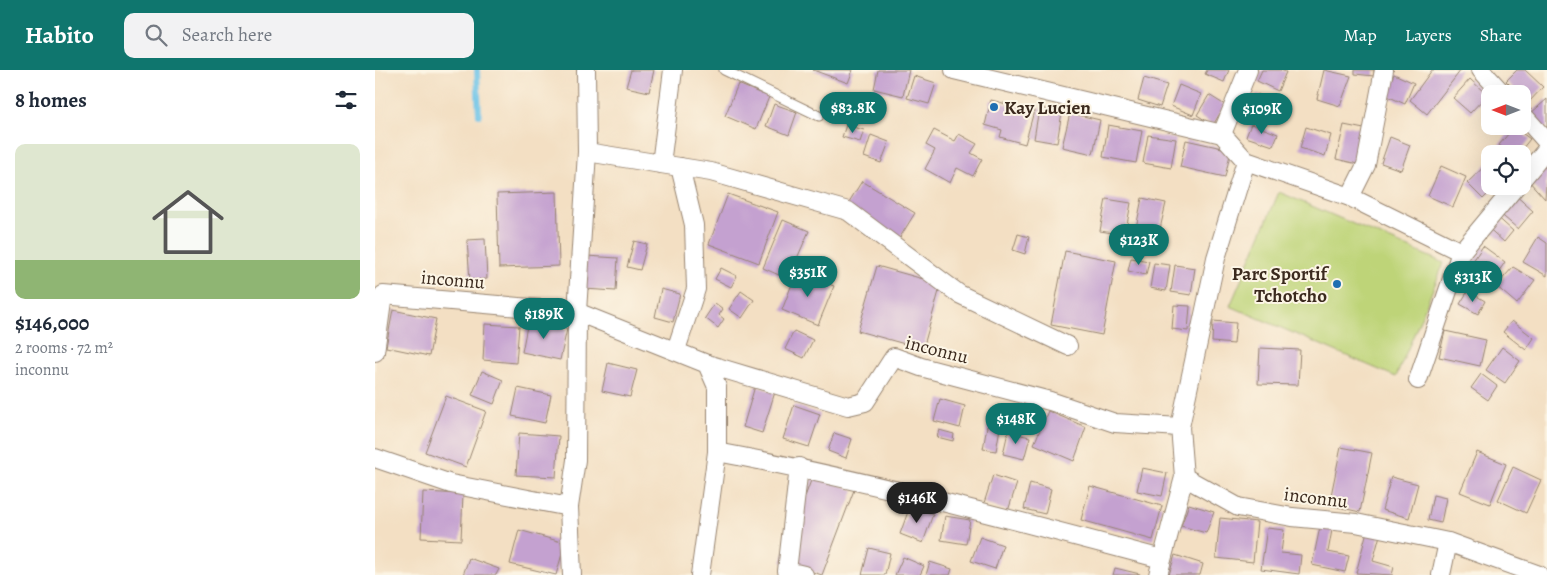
<!DOCTYPE html>
<html lang="en">
<head>
<meta charset="utf-8">
<style>
  body { margin:0; font-family:Alegreya,serif; background:#f2f2f3; color:#1f2937; height:100vh; display:flex; flex-direction:column; font-size:19px; white-space:nowrap }
  * { box-sizing:border-box; margin:0 }
  p { font-size:16px; color:#747a83 }
  .icon { flex:none; width:28px; height:28px; fill:none; stroke:currentColor; stroke-width:2; stroke-linecap:round; stroke-linejoin:round }
  .map { position:relative; flex:1; overflow:hidden }
  .drawer { display:flex; flex-direction:column; background:#fff; width:375px }
  .drawer>* { flex:none }
  .needle { width:32px; rotate:270deg }
  .tools { position:absolute; left:1106px; top:15px; display:grid; gap:10px }
  .tools a { display:grid; place-items:center; width:50px; height:50px; border-radius:10px; background:#fff; box-shadow:0 5px 20px #0002; font-size:25px }
  .price { position:absolute; translate:-50% -42px; padding:0 11px; border-radius:18px; background:#0f766e; color:#fff; font-size:16px; line-height:32px; filter:drop-shadow(0 1px 2px #0008) }
  .price::after { content:''; position:absolute; left:50%; top:30px; width:15px; height:11px; margin-left:-8px; background:inherit; clip-path:polygon(0 0,100% 0,50% 100%) }
  .price.active { background:#222; color:#fff }
  ul { padding:0; list-style:none }
  li { display:grid; align-content:center; gap:10px; height:265px; padding:0 15px }
  li span { display:grid; place-items:center; height:155px; border-radius:10px; color:#555 }
  li>.icon { margin-inline-start:auto }
  span .icon { width:90px; height:90px; fill:#fffc; stroke-width:1 }
  li b { font-size:21px }
  h2 { display:flex; justify-content:space-between; align-items:center; height:60px; padding:0 15px; font-size:21px }
  header { display:flex; align-items:center; gap:30px; box-sizing:border-box; height:70px; padding:0 25px; background:#0f766e; color:#fff }
  header strong { font-size:24px }
  nav { display:flex; gap:28px; margin-inline-start:auto; font-size:18px }
  .search { width:350px; height:45px; background:#f2f2f3; display:flex; align-items:center; gap:12px; box-sizing:border-box; padding:0 18px; border-radius:10px; color:#747a83; font-size:19px }
  main { display:flex; flex:1; min-height:0 }
  .map>svg:first-child { display:block }
</style>
</head>
<body>
<header>
<strong>Habito</strong>
<div class="search"><svg class="icon" aria-label="search" viewBox="0 0 24 24"><circle cx="10" cy="10" r="6"/><path d="M15 15l6 6"/></svg>Search here</div>
<nav><a>Map</a><a>Layers</a><a>Share</a></nav>
</header>
<main>
<section class="drawer">
<h2>8 homes<svg class="icon" aria-label="filters" viewBox="0 0 24 24"><path d="M4 7h16M4 17h16"/><circle cx="9" cy="7" r="2"/><circle cx="15" cy="17" r="2"/></svg></h2>
<ul>
<li><span style="background:linear-gradient(#dfe7d0 75%,#8fb573 0)"><svg class="icon" aria-label="home" viewBox="0 0 24 24"><path d="M3 11l9-7 9 7M6 9v11h12V9"/></svg></span><div><b>$146,000</b><p>2 rooms · 72 m²</p><p>inconnu</p></div></li>
</ul>
</section>
<div class="map">
<svg width="1172" height="505" viewBox="0 0 1172 505">
  <rect width="100%" height="100%" fill="#fcf5e5"/>
  <filter id="ink" filterUnits="userSpaceOnUse"><feTurbulence type="fractalNoise" baseFrequency=".02" numOctaves="2"/><feDisplacementMap in="SourceGraphic" scale="10" xChannelSelector="R" yChannelSelector="G"/><feConvolveMatrix kernelMatrix="1 2 1 2 8 2 1 2 1" color-interpolation-filters="sRGB"/></filter>
  <filter id="wash" filterUnits="userSpaceOnUse"><feTurbulence type="fractalNoise" baseFrequency=".0096" numOctaves="4" result="noise"/><feDisplacementMap in="SourceGraphic" scale="20" xChannelSelector="R" yChannelSelector="G"/><feGaussianBlur stdDeviation="1.12" result="paint"/><feColorMatrix in="noise" values="0 0 0 0 0 0 0 0 0 0 0 0 0 0 0 0 0 1.4 0 .05"/><feComposite in="paint" operator="in"/></filter>
  <g filter="url(#wash)">
    <rect width="100%" height="100%" fill="#f3dfc3"/>
    <polygon fill="#bed478" stroke="#7c7f4b" points="904,122 1069,193 1021,307 855,236"/>
    <g fill="none" stroke-linecap="round" stroke-linejoin="round">
      <polyline stroke="#6bc3e8" stroke-width="6" points="102,0 104,45"/>
    </g>
    <g id="blocks">
      <g fill="#c4a1d0">
        <polygon points="256,0 279,0 274,22 251,17"/>
        <polygon points="438,0 478,0 473,13"/>
        <polygon points="503,0 534,0 528,26 499,19"/>
        <polygon points="832,0 854,0 849,12 830,4"/>
        <polygon points="887,0 905,0 911,2 903,21 882,11"/>
        <polygon points="949,0 976,6 965,36 942,29"/>
        <polygon points="980,0 999,0 999,6 980,4"/>
        <polygon points="1057,0 1086,0 1052,44 1035,30"/>
        <polygon points="1142,0 1150,0 1168,17 1153,33 1148,28 1148,24 1144,24 1131,11"/>
        <polygon points="1019,4 1039,13 1030,34 1010,25"/>
        <polygon points="539,6 561,13 554,34 532,28"/>
        <polygon points="769,8 792,15 785,37 763,30"/>
        <polygon points="1095,9 1112,25 1095,43 1078,28"/>
        <polygon points="363,14 394,27 381,59 350,46"/>
        <polygon points="804,15 826,24 818,45 796,36"/>
        <polygon points="883,24 904,42 891,54 871,38"/>
        <polygon points="834,25 850,35 838,55 822,45"/>
        <polygon points="1172,29 1172,56 1168,60 1155,44"/>
        <polygon points="616,30 659,41 650,74 625,67 627,60 610,55"/>
        <polygon points="399,34 422,42 414,65 391,56"/>
        <polygon points="664,38 687,42 682,73 659,69"/>
        <polygon points="695,43 725,50 718,84 687,77"/>
        <polygon points="876,54 903,64 898,76 871,67"/>
        <polygon points="471,55 489,60 485,72 467,67"/>
        <polygon points="733,55 767,61 761,93 728,87"/>
        <polygon points="969,55 989,59 986,73 991,74 987,95 961,89"/>
        <polygon points="931,57 956,65 950,86 925,78"/>
        <polygon points="1139,57 1155,69 1143,84 1135,84 1124,75"/>
        <polygon points="559,60 580,71 584,64 602,74 596,83 607,89 598,106 582,98 575,113 550,99 560,80 551,75"/>
        <polygon points="496,65 514,72 506,93 489,87"/>
        <polygon points="773,65 801,69 796,98 768,93"/>
        <polygon points="1015,67 1035,75 1026,100 1006,93"/>
        <polygon points="811,70 856,80 850,107 805,97"/>
        <polygon points="1115,91 1115,116 1121,116 1108,129 1092,113"/>
        <polygon points="1167,95 1172,100 1170,129 1152,109"/>
        <polygon points="1066,96 1091,107 1078,137 1053,126"/>
        <polygon points="487,111 540,143 522,172 469,140"/>
        <polygon points="182,122 184,196 124,198 122,124"/>
        <polygon points="1138,123 1158,141 1143,159 1122,141"/>
        <polygon points="353,124 403,142 384,193 334,174"/>
        <polygon points="767,128 791,133 784,163 761,158"/>
        <polygon points="731,129 756,133 750,165 725,161"/>
        <polygon points="1119,144 1138,161 1129,172 1109,154"/>
        <polygon points="408,150 434,161 413,209 388,198"/>
        <polygon points="643,164 654,167 650,184 638,180"/>
        <polygon points="1163,167 1172,173 1172,206 1148,192"/>
        <polygon points="110,169 112,209 95,210 92,170"/>
        <polygon points="259,171 272,174 265,200 252,197"/>
        <polygon points="1108,176 1130,192 1116,213 1094,197"/>
        <polygon points="690,181 741,191 727,265 676,255"/>
        <polygon points="211,186 243,188 241,221 209,219"/>
        <polygon points="756,188 774,191 771,205 753,201"/>
        <polygon points="779,193 795,195 791,221 775,218"/>
        <polygon points="800,195 820,198 816,225 796,222"/>
        <polygon points="502,196 566,214 548,279 483,261"/>
        <polygon points="1138,197 1160,210 1142,234 1121,216"/>
        <polygon points="346,198 362,206 356,217 340,209"/>
        <polygon points="422,201 459,216 443,255 407,240"/>
        <polygon points="286,219 305,224 298,252 280,247"/>
        <polygon points="366,221 379,230 367,248 354,239"/>
        <polygon points="1093,221 1110,231 1103,244 1085,234"/>
        <polygon points="340,233 348,239 344,245 349,249 343,258 330,248"/>
        <polygon points="799,235 815,236 813,261 797,259"/>
        <polygon points="18,240 61,249 54,286 11,277"/>
        <polygon points="153,251 192,259 185,290 147,282"/>
        <polygon points="838,251 861,253 859,274 837,272"/>
        <polygon points="1137,251 1159,268 1151,280 1128,262"/>
        <polygon points="110,254 144,256 141,293 108,290"/>
        <polygon points="419,261 438,270 429,288 410,279"/>
        <polygon points="1070,261 1111,270 1105,296 1064,287"/>
        <polygon points="1127,277 1145,291 1130,313 1111,300"/>
        <polygon points="885,278 925,280 923,315 883,314"/>
        <polygon points="233,293 262,300 255,327 227,321"/>
        <polygon points="107,301 128,310 119,334 97,325"/>
        <polygon points="1106,304 1122,316 1113,330 1096,318"/>
        <polygon points="380,316 400,322 387,363 368,357"/>
        <polygon points="143,318 176,325 170,353 137,346"/>
        <polygon points="71,326 111,341 91,397 50,382"/>
        <polygon points="565,329 590,336 585,358 559,351"/>
        <polygon points="419,335 445,344 434,377 408,369"/>
        <polygon points="638,337 665,341 662,360 635,356"/>
        <polygon points="673,341 711,357 699,391 659,374"/>
        <polygon points="612,356 625,358 621,381 608,379"/>
        <polygon points="564,360 579,364 578,371 562,367"/>
        <polygon points="633,362 655,367 649,389 628,384"/>
        <polygon points="144,363 184,366 181,407 141,405"/>
        <polygon points="459,363 477,369 471,388 453,381"/>
        <polygon points="966,377 997,383 985,442 954,435"/>
        <polygon points="1102,382 1131,394 1115,434 1085,422"/>
        <polygon points="1138,397 1166,410 1151,443 1123,430"/>
        <polygon points="767,398 792,403 787,426 762,421"/>
        <polygon points="438,405 479,420 447,505 406,492"/>
        <polygon points="618,405 642,413 633,441 609,433"/>
        <polygon points="1016,407 1043,414 1034,448 1007,440"/>
        <polygon points="655,413 676,419 670,444 649,439"/>
        <polygon points="715,416 787,436 778,470 706,450"/>
        <polygon points="48,422 88,424 86,470 46,468"/>
        <polygon points="1058,425 1071,428 1066,453 1053,450"/>
        <polygon points="814,434 839,442 831,463 806,456"/>
        <polygon points="535,436 558,444 548,473 525,464"/>
        <polygon points="570,446 595,450 591,474 566,470"/>
        <polygon points="845,448 882,452 878,492 841,488"/>
        <polygon points="945,457 957,460 953,482 974,486 970,502 937,495"/>
        <polygon points="892,458 909,460 906,483 926,485 924,504 886,499"/>
        <polygon points="144,460 190,473 181,505 135,494"/>
        <polygon points="992,461 1005,465 998,491 1019,497 1017,505 981,503"/>
        <polygon points="605,467 628,475 620,499 596,491"/>
        <polygon points="494,478 515,483 510,505 487,505"/>
        <polygon points="800,485 828,494 825,505 794,505"/>
        <polygon points="528,487 549,496 545,505 520,505"/>
        <polygon points="94,488 124,499 121,505 88,505"/>
        <polygon points="555,492 577,499 575,505 551,505"/>
        <polygon points="740,498 765,504 765,505 738,505"/>
      </g>
    </g>
  </g>
  <g filter="url(#ink)">
    <use href="#blocks" fill-opacity="0" stroke="#978470" stroke-width="1"/>
    <g fill="none" stroke-linecap="round" stroke-linejoin="round">
      <g stroke="#978470" stroke-width="11">
        <polyline id="service" points="349,0 444,46"/>
      </g>
      <g stroke="#978470" stroke-width="20">
        <g id="minor">
          <polyline points="579,0 847,64 871,91 975,127 1086,182"/>
          <polyline points="1106,0 1128,24"/>
          <polyline points="1148,45 1172,72"/>
          <polyline points="847,64 873,0"/>
          <polyline points="212,82 286,94 298,0"/>
          <polyline points="286,94 336,102 473,141 584,224 693,276"/>
          <polyline points="1148,108 1172,79"/>
          <polyline points="975,127 991,95 1009,0"/>
          <polyline points="301,280 321,219 319,155 305,97"/>
          <path d="M0 282 8 225 202 242 332 294 342 317V382C492 410 639 450 787 489"/>
          <polyline points="332,294 473,336 490,332 519,287 546,297 675,331 740,353 805,357"/>
          <polyline points="1043,310 1086,182 1141,116"/>
          <polyline points="0,388 76,414 194,437 201,390 202,242 212,82 211,0"/>
          <polyline points="424,397 412,501 429,505"/>
          <polyline points="809,407 863,437 917,447 981,453 1073,472 1164,505"/>
          <polyline points="194,437 197,505"/>
          <polyline points="325,505 342,382"/>
          <polyline points="783,505 809,407 805,357 841,188 871,91"/>
          <polyline points="1066,505 1073,472"/>
        </g>
      </g>
      <use href="#service" stroke="#fff" stroke-width="9"/>
      <use href="#minor" stroke="#fff" stroke-width="18"/>
    </g>
  </g>
  <g fill="#1f6fb2" stroke="#fcf5e5" stroke-width="2">
    <circle cx="619" cy="37" r="5"/>
    <circle cx="962" cy="214" r="5"/>
  </g>
  <g text-anchor="middle" stroke-width="4" stroke-linejoin="round" paint-order="stroke">
    <g font-size="19" font-weight="bold" fill="#3b2a1e" stroke="#fcf5e5" text-anchor="start">
      <text x="629" y="44">Kay Lucien</text>
      <text x="952" y="210" text-anchor="end">Parc Sportif<tspan x="952" dy="22">Tchotcho</tspan></text>
    </g>
    <g font-size="19" fill="#3b2a1e" stroke="#fcf5e5">
      <text transform="translate(78 209) rotate(5)" y="7">inconnu</text>
      <text transform="translate(562 279) rotate(14)" y="7">inconnu</text>
      <text transform="translate(941 427) rotate(7)" y="7">inconnu</text>
    </g>
  </g>
</svg>
<div class="tools">
<a><svg class="needle" viewBox="-14 -14 28 28"><path d="M0-13l5 13h-10z" fill="#e53935"/><path d="M0 13l5-13h-10z" fill="#747a83"/></svg></a>
<a><svg class="icon" aria-label="locate" viewBox="0 0 24 24"><circle cx="12" cy="12" r="6"/><path d="M12 2v4M12 18v4M2 12h4M18 12h4"/></svg></a>
</div>
<b class="price" style="left:478px;top:64px">$83.8K</b>
<b class="price" style="left:887px;top:65px">$109K</b>
<b class="price" style="left:764px;top:196px">$123K</b>
<b class="price" style="left:433px;top:228px">$351K</b>
<b class="price" style="left:1098px;top:233px">$313K</b>
<b class="price" style="left:169px;top:270px">$189K</b>
<b class="price" style="left:641px;top:375px">$148K</b>
<b class="price active" style="left:542px;top:454px">$146K</b>
</div>
</main>
</body>
</html>
